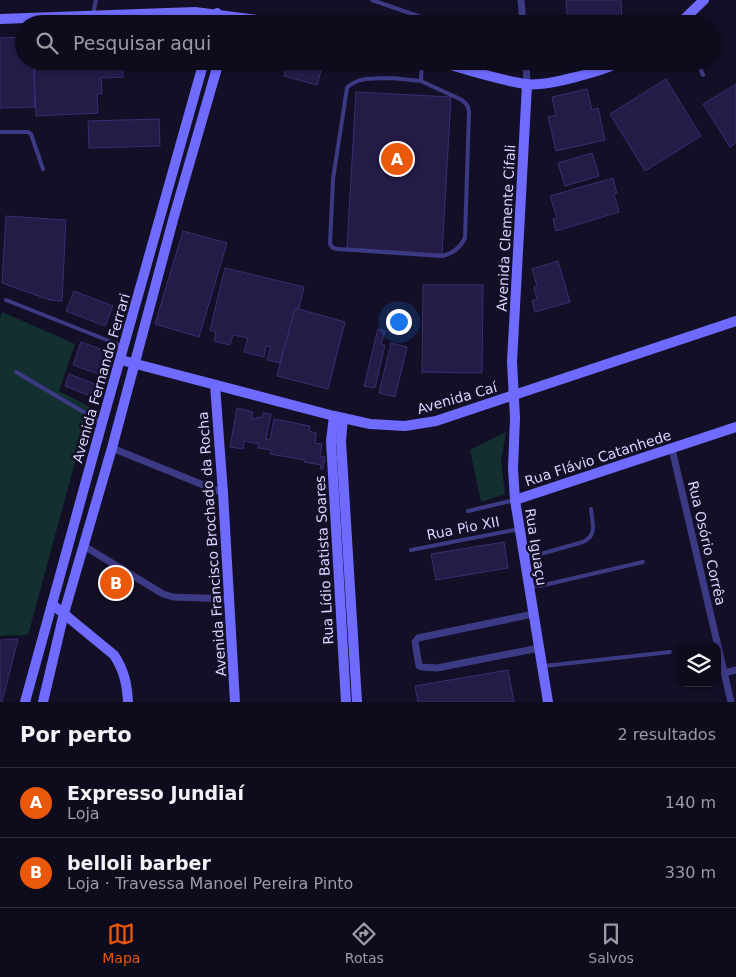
<!DOCTYPE html>
<html lang="pt">
<head>
<meta charset="utf-8">
<style>
  :root { --surface:#0e0b1c; --page:#1c1929; --text:#f1f3f6; --muted:#9b9ba3; --line:#2e2b3b; --accent:#ea580c }
  body { margin:0; font-family:"DejaVu Sans",sans-serif; background:var(--page); color:var(--text) }
  .controls { position:absolute; right:15px; bottom:15px; display:grid; overflow:hidden; border-radius:10px; box-shadow:0 1px 4px #0004 }
  .controls button { width:45px; height:45px; display:grid; place-items:center; padding:0; border:0; border-bottom:1px solid var(--line); background:var(--surface); color:var(--text); font:25px sans-serif }
  .you { position:absolute; left:398px; top:321px; width:18px; height:18px; margin:-12px; border:4px solid #fff; border-radius:50%; background:#1a73e8; box-shadow:0 0 0 8px #1a73e833 }
  .badge { display:grid; place-items:center; width:32px; height:32px; border-radius:50%; background:var(--accent); color:#fff; font-size:16px; font-weight:700 }
  .pin { position:absolute; translate:-50% -50%; border:2px solid #fff; box-shadow:0 1px 5px #0006 }
  .list { margin:0; padding:0; list-style:none }
  h2 { display:flex; justify-content:space-between; align-items:center; height:65px; margin:0; padding:0 20px; font-size:21px }
  h2 small { font-size:16px; font-weight:400; color:var(--muted) }
  .list li { display:grid; grid-template-columns:32px 1fr auto; gap:15px; align-items:center; box-sizing:border-box; height:70px; padding:0 20px; border-top:1px solid var(--line) }
  .list b { display:block; font-size:19px; white-space:nowrap }
  .list p { margin:0; font-size:16px; white-space:nowrap; color:var(--muted) }
  .list em { font-size:16px; font-style:normal; color:var(--muted) }
  .icon { flex:none; width:28px; height:28px; fill:none; stroke:currentColor; stroke-width:2; stroke-linecap:round; stroke-linejoin:round }
  .map { position:relative; flex:none; width:736px; height:702px; overflow:hidden }
  .search { position:absolute; background:var(--surface); box-shadow:0 1px 4px #0004; left:15px; right:15px; top:15px; height:55px; display:flex; align-items:center; gap:12px; box-sizing:border-box; padding:0 18px; border-radius:28px; color:var(--muted); font-size:19px }
  .sheet { height:205px; background:var(--surface) }
  nav { display:flex; justify-content:space-around; align-items:center; box-sizing:border-box; height:70px; border-top:1px solid var(--line); background:var(--surface); font-size:14px; color:var(--muted) }
  nav a { display:grid; justify-items:center; gap:2px }
  nav .on { color:var(--accent) }
  .map>svg:first-child { display:block }
</style>
</head>
<body>
<div class="map">
<svg width="736" height="702" viewBox="0 0 736 702">
  <rect width="100%" height="100%" fill="#130f26"/>
  <g fill="#12302f">
    <polygon points="2,312 75,344 59,391 90,407 28,635 0,636 0,317"/>
    <polygon points="506,432 501,461 505,494 481,502 470,450"/>
  </g>
  <g fill="#241b47" stroke="#3b2d73">
    <polygon points="566,0 621,0 622,24 568,24"/>
    <polygon points="24,37 24,61 33,61 35,107 0,108 0,38"/>
    <polygon points="34,61 122,61 123,77 101,78 102,94 97,94 98,113 36,116"/>
    <polygon points="287,62 321,70 317,85 284,76"/>
    <polygon points="666,79 701,136 645,171 610,114"/>
    <polygon points="736,84 736,143 730,147 703,104"/>
    <polygon points="587,89 592,110 598,108 605,140 556,151 548,117 556,115 552,97"/>
    <polygon points="356,92 451,97 442,254 347,248"/>
    <polygon points="159,119 160,146 89,148 88,121"/>
    <polygon points="592,153 599,176 565,186 558,163"/>
    <polygon points="613,178 617,193 614,194 619,212 556,231 553,219 557,218 550,196"/>
    <polygon points="6,216 66,220 62,301 50,300 2,283"/>
    <polygon points="183,231 227,243 199,337 155,324"/>
    <polygon points="558,261 570,302 535,312 532,301 537,299 534,287 537,286 532,269"/>
    <polygon points="225,268 304,287 289,351 283,350 280,363 267,360 271,347 266,346 264,357 244,352 248,338 233,335 230,345 214,341 216,332 210,330"/>
    <polygon points="423,285 483,285 482,373 422,372"/>
    <polygon points="74,291 113,306 105,326 66,311"/>
    <polygon points="295,308 345,322 328,389 277,376"/>
    <polygon points="378,329 385,331 381,344 385,345 375,388 364,386"/>
    <polygon points="81,342 109,352 101,375 73,365"/>
    <polygon points="391,343 407,347 395,397 379,393"/>
    <polygon points="69,374 97,385 92,397 65,386"/>
    <polygon points="237,408 253,412 251,418 257,419 257,417 262,418 263,413 271,414 266,439 270,440 274,419 310,426 309,431 316,433 316,435 315,443 322,444 320,456 325,457 323,469 320,469 321,465 304,462 305,460 270,454 271,450 258,448 259,444 244,441 243,449 230,447"/>
    <polygon points="504,542 508,568 436,580 431,554"/>
    <polygon points="18,639 2,702 0,702 0,640"/>
    <polygon points="508,670 514,702 418,702 415,686"/>
  </g>
  <g fill="none" stroke-linecap="round" stroke-linejoin="round">
    <g stroke="#3d3a85" stroke-width="4">
      <polyline points="372,0 424,18 454,24"/>
      <polyline points="93,14 96,0"/>
      <polyline points="697,61 703,75"/>
      <path d="M391,78L421,81L462,100L467,105L469,111L465,238C460,248 453,254 442,256L338,249L333,248L330,244L333,179L347,88C357,76 377,79 391,78Z"/>
      <polyline points="421,81 422,61"/>
      <polyline points="0,132 28,132 31,134 43,169"/>
      <polyline points="6,300 122,346"/>
      <polyline points="16,372 102,423"/>
      <polyline points="468,511 515,500"/>
      <polyline points="411,550 519,529"/>
      <path d="M526,556L537,555L583,542C598,535 592,523 591,509"/>
      <polyline points="531,586 540,586 643,562"/>
      <polyline points="544,666 670,652"/>
    </g>
    <g stroke="#3d3a85" stroke-width="7">
      <polyline points="521,0 523,24"/>
      <polyline points="526,61 527,85"/>
      <polyline points="112,448 223,493"/>
      <polyline points="672,449 731,702"/>
      <polyline points="84,546 163,594 173,597 230,599"/>
      <polyline points="533,614 418,638 415,642 419,666 422,667 437,668 539,648"/>
      <polyline points="724,673 736,670"/>
    </g>
    <g stroke="#6f6bff" stroke-width="10">
      <polyline points="0,19 195,12 288,24"/>
      <polyline points="215,24 217,13"/>
      <polyline points="679,24 704,0"/>
      <path d="M437,61C465,69 497,80 526,84C545,87 604,71 622,61"/>
      <polyline points="527,85 512,362 515,418 513,469 515,500 548,702"/>
      <polyline points="121,360 334,416 370,424 405,426 436,421 736,321"/>
      <polyline points="215,385 223,493 235,702"/>
      <polyline points="334,416 331,441 346,702"/>
      <polyline points="343,418 341,441 357,702"/>
      <polyline points="515,500 736,427"/>
      <path d="M52,604L114,655C124,670 127,684 128,702"/>
      <polyline points="25,702 102,423 204,61"/>
      <polyline points="43,702 64,613 112,448 173,220 219,61"/>
    </g>
  </g>
  <g text-anchor="middle" dominant-baseline="central" stroke-width="5" stroke-linejoin="round" paint-order="stroke">
    <g font-size="14" fill="#d9d4ff" stroke="#130f26">
      <text transform="translate(506 228) rotate(-87)">Avenida Clemente Cifali</text>
      <text transform="translate(101 378) rotate(-74)">Avenida Fernando Ferrari</text>
      <text transform="translate(457 398) rotate(-16)">Avenida Caí</text>
      <text transform="translate(598 458) rotate(-18)">Rua Flávio Catanhede</text>
      <text transform="translate(463 528) rotate(-11)">Rua Pio XII</text>
      <text transform="translate(707 543) rotate(77)">Rua Osório Corrêa</text>
      <text transform="translate(212 544) rotate(-94)">Avenida Francisco Brochado da Rocha</text>
      <text transform="translate(536 547) rotate(81)">Rua Iguaçu</text>
      <text transform="translate(324 560) rotate(-93)">Rua Lídio Batista Soares</text>
    </g>
  </g>
</svg>
<div class="controls">
<button><svg class="icon" aria-label="layers" viewBox="0 0 24 24"><path d="M12 4l9 5-9 5-9-5zM3 14l9 5 9-5"/></svg></button>
</div>
<div class="you"></div>
<div class="pin badge" style="left:397px;top:159px">A</div>
<div class="pin badge" style="left:116px;top:583px">B</div>
<div class="search"><svg class="icon" aria-label="search" viewBox="0 0 24 24"><circle cx="10" cy="10" r="6"/><path d="M15 15l6 6"/></svg>Pesquisar aqui</div>
</div>
<section class="sheet">
<h2>Por perto<small>2 resultados</small></h2>
<ul class="list">
<li><span class="badge">A</span><div><b>Expresso Jundiaí</b><p>Loja</p></div><em>140 m</em></li>
<li><span class="badge">B</span><div><b>belloli barber</b><p>Loja · Travessa Manoel Pereira Pinto</p></div><em>330 m</em></li>
</ul>
</section>
<nav>
<a class="on"><svg class="icon" aria-label="map" viewBox="0 0 24 24"><path d="M3 6l6-2 6 2 6-2v14l-6 2-6-2-6 2zM9 4v14M15 6v14"/></svg>Mapa</a>
<a><svg class="icon" aria-label="directions" viewBox="0 0 24 24"><path d="M12 3l9 9-9 9-9-9zM9 14v-3h6M13 9l2 2-2 2"/></svg>Rotas</a>
<a><svg class="icon" aria-label="saved" viewBox="0 0 24 24"><path d="M7 4h10v16l-5-4-5 4z"/></svg>Salvos</a>
</nav>
</body>
</html>
